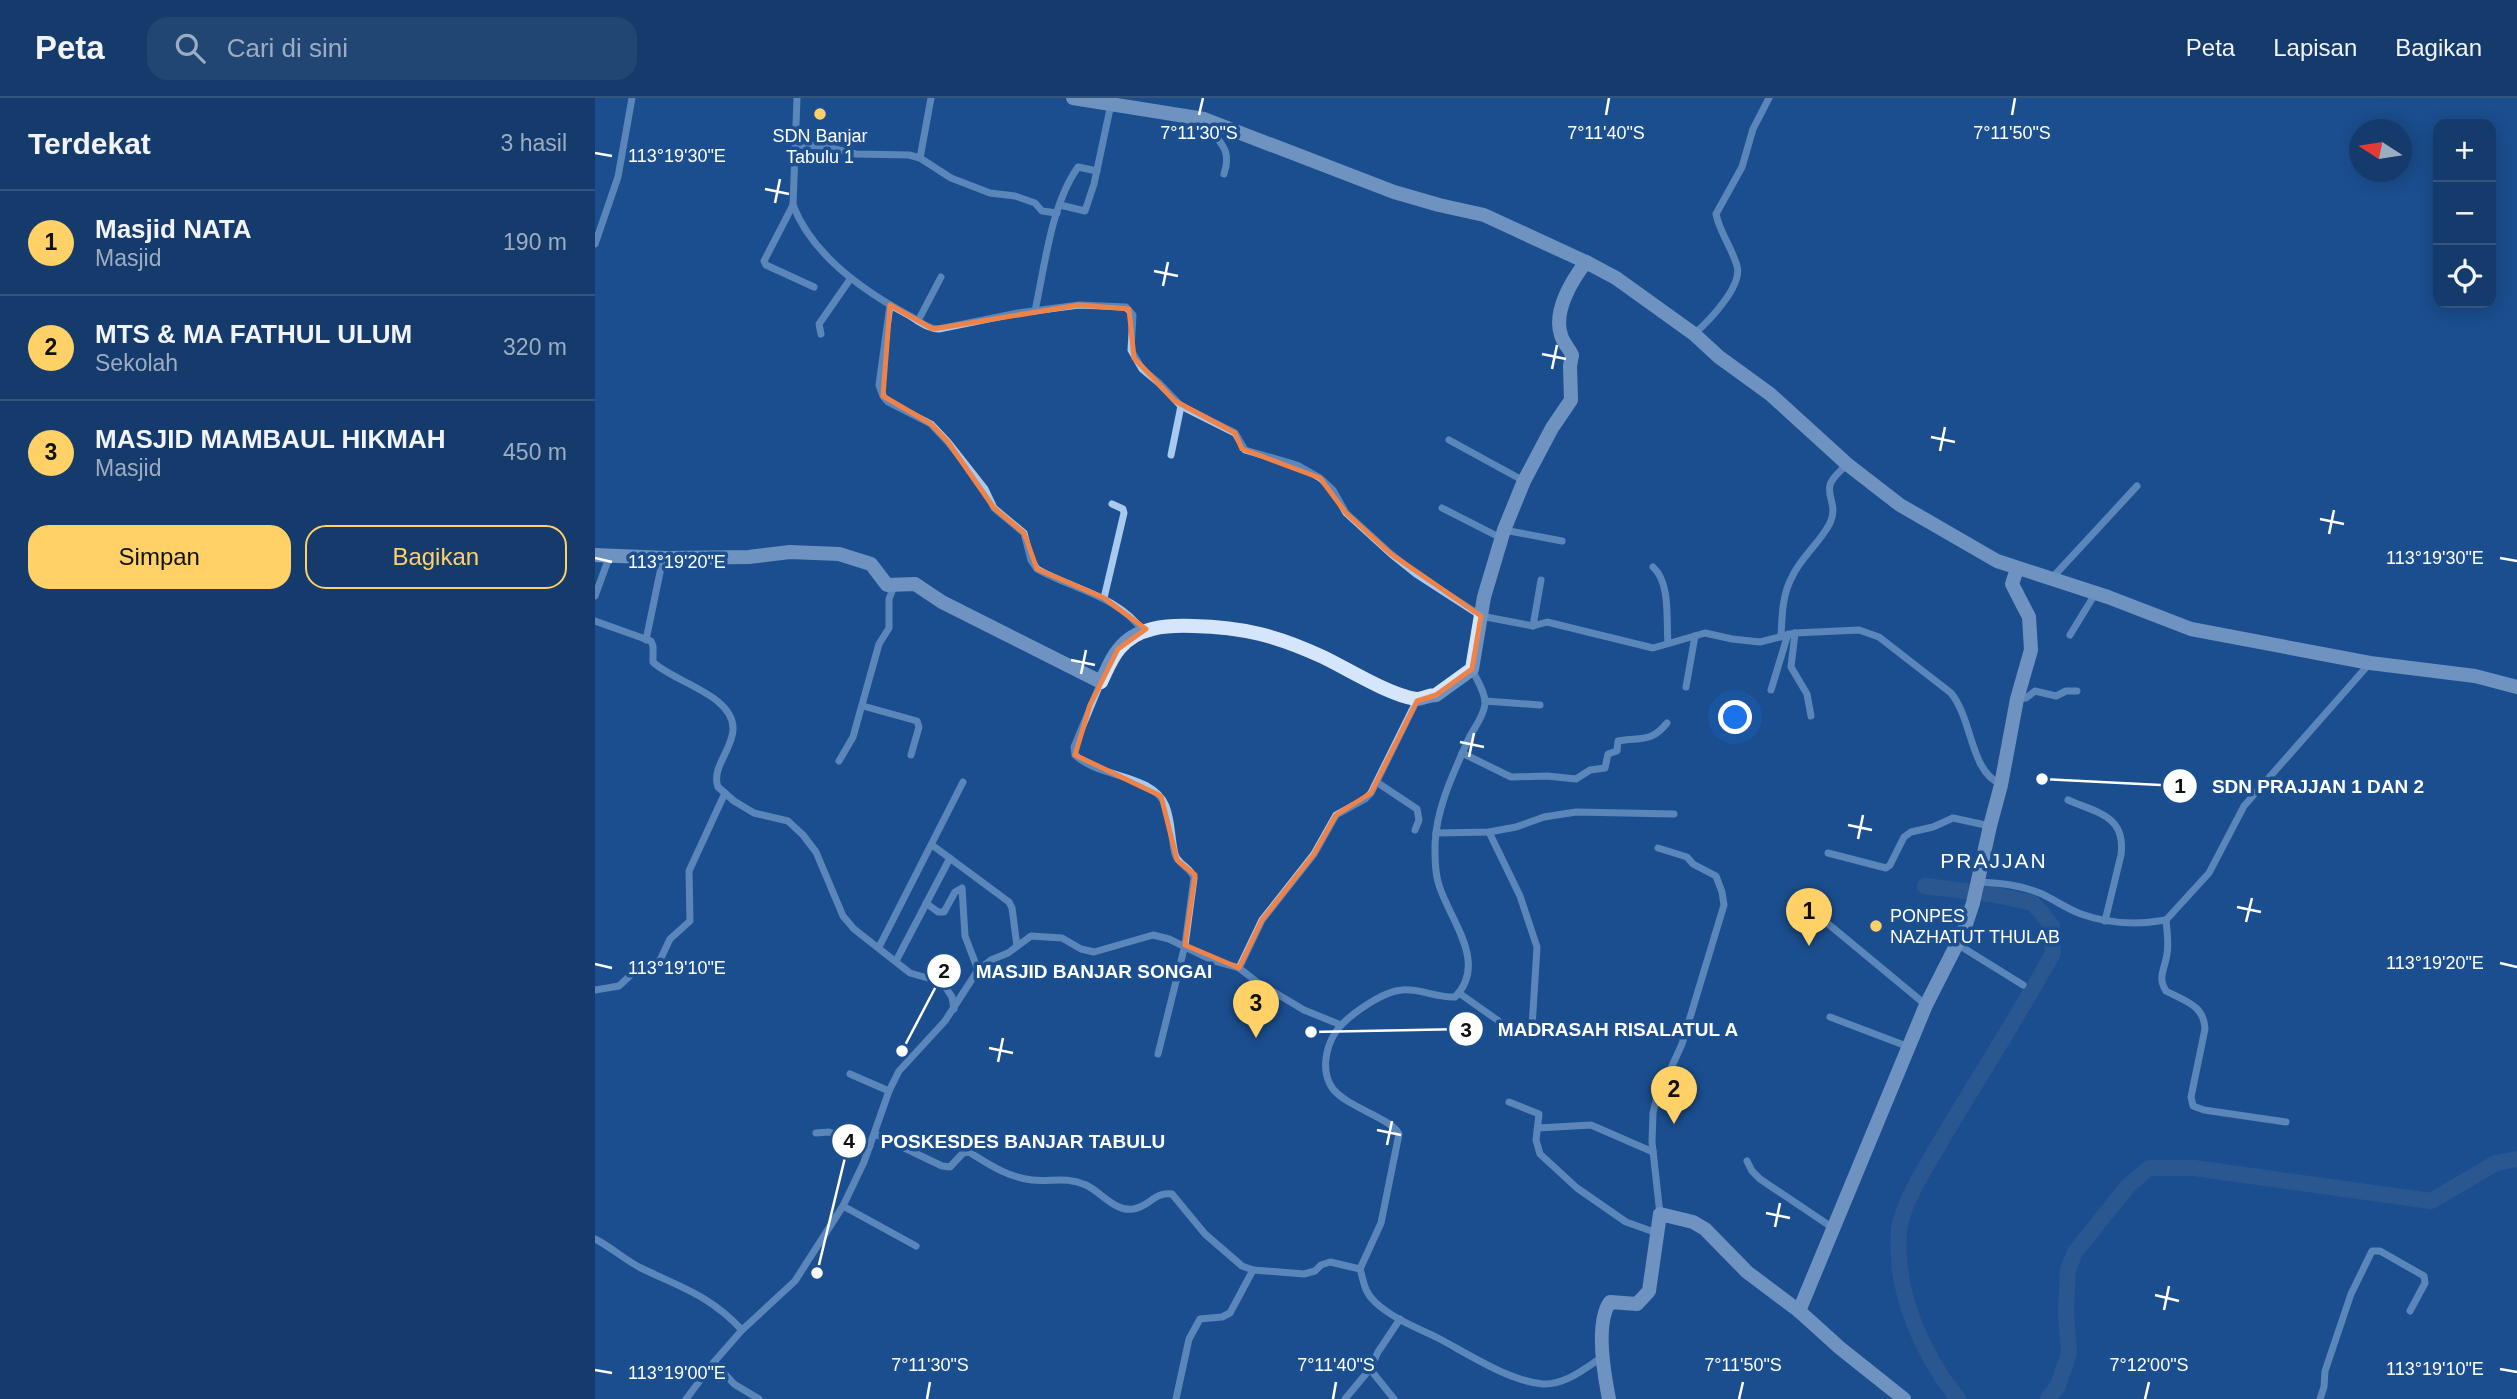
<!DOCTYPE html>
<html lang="id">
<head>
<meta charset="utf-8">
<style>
  :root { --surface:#143b6b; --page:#214673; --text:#f1f3f6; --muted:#9dadc1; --line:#33557e; --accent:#ffd166 }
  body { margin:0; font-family:Arial,sans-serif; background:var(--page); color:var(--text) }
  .controls { position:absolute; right:21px; top:21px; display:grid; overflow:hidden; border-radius:14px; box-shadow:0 4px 18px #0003 }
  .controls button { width:63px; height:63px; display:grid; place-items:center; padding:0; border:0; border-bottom:2px solid var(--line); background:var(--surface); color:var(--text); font:35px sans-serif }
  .compass { position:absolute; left:1754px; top:21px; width:63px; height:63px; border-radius:50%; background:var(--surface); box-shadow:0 4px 18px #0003; rotate:282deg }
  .you { position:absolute; left:1141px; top:620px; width:24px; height:24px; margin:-18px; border:5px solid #fff; border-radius:50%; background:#1a73e8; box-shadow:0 0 0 10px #1a73e833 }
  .badge { display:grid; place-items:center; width:46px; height:46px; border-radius:50%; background:var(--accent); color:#111; font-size:23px; font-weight:700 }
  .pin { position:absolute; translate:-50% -58px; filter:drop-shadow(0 2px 4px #0008) }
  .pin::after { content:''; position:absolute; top:37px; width:24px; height:21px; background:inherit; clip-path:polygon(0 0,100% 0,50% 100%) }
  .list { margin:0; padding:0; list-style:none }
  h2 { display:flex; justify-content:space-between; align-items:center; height:91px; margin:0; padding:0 28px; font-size:30px }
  h2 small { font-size:23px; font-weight:400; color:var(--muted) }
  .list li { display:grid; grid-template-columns:46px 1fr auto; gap:21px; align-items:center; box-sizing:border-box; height:105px; padding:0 28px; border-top:2px solid var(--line) }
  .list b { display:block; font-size:26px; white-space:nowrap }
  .list p { margin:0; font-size:23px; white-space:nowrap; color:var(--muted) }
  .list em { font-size:23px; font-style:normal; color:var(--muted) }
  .actions { display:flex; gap:14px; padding:21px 28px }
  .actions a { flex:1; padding:16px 0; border:2px solid var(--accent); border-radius:21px; text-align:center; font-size:24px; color:var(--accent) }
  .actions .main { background:var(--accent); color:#111 }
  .icon { flex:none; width:38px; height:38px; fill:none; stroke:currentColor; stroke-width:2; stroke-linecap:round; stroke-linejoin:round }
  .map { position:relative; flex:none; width:1922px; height:1301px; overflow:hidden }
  header { display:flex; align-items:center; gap:42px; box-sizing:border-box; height:98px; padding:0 35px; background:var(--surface); border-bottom:2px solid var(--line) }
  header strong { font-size:33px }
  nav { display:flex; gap:38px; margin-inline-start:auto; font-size:24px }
  .search { width:490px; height:63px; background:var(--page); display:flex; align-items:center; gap:18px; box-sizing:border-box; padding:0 24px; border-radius:21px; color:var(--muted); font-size:26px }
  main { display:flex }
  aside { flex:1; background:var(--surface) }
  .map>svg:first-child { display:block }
</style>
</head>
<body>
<header>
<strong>Peta</strong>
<div class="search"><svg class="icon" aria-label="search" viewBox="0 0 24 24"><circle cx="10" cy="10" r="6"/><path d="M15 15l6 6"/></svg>Cari di sini</div>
<nav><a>Peta</a><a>Lapisan</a><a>Bagikan</a></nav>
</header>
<main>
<aside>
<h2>Terdekat<small>3 hasil</small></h2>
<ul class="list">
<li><span class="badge">1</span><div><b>Masjid NATA</b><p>Masjid</p></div><em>190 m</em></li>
<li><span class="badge">2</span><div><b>MTS &amp; MA FATHUL ULUM</b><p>Sekolah</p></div><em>320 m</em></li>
<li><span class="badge">3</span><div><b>MASJID MAMBAUL HIKMAH</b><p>Masjid</p></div><em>450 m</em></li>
</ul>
<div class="actions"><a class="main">Simpan</a><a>Bagikan</a></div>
</aside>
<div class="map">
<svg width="1922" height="1301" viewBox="0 0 1922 1301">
  <rect width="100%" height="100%" fill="#1b4f8f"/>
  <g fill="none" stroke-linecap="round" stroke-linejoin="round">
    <g stroke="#3c6290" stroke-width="16">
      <path d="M1330,788L1396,796L1438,805L1457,828L1458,855C1423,919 1383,980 1346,1043C1333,1065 1305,1109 1304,1134C1299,1193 1327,1256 1363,1301"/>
      <polyline points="1453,1301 1463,1288 1474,1255 1471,1214 1473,1172 1480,1154 1533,1088 1554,1070 1599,1070 1836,1103 1901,1065 1922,1061"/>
    </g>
    <g stroke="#a9c9ee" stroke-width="7">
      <polyline points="202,0 198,107 169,163 171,167 219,189"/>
      <path d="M611,24C622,45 638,48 629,76"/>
      <polyline points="201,47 227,48 261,56 314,57 325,60 356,80 395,95 420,98 440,105 447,113 462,115"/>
      <polyline points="325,60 336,0"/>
      <path d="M198,107C217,157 270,194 315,218C325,224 333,231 344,231L423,215L484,207L531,209L538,217L536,252L547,271L564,285L586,308L640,335L650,352L702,367L725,380L738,392L751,415L796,456L821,476L886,518L938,528L952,524L1058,550L1110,535L1137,541L1165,544L1200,535L1264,532L1284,539L1356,595C1378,622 1375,674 1406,686"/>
      <polyline points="465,107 490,113 499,86 516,6"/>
      <polyline points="0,146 23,79 37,0"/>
      <path d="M295,207L284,287L288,298L293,304L336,326L353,344L390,391L399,410L429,435L436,462L442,471C479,492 522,497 548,533"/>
      <path d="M440,213C450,167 456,107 483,69L502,73"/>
      <polyline points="323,223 346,179"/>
      <polyline points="226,236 224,226 256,180"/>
      <path d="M1099,236C1113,224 1148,188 1142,168C1137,150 1125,135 1121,116L1147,69L1158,31L1174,0"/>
      <polyline points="854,342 929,383"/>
      <polyline points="576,357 586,308"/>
      <polyline points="847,410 906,440"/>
      <polyline points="909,432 967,443"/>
      <path d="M1058,469C1076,485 1071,523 1073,545"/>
      <polyline points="1457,480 1542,388"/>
      <polyline points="0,498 15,457"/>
      <polyline points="509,500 529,415 528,411 517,406"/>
      <path d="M0,523L56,543L58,548V564C78,584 140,597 138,632C137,652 116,670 123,689L139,703L159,715L193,723L208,737L221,754L248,818L259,831L315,875L347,884L357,899L359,911"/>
      <polyline points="938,528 946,482"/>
      <polyline points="1200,535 1196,569 1212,596 1216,618"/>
      <polyline points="1475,537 1500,496"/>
      <path d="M1186,539C1187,519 1187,497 1197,479C1206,459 1225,445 1235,425C1243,408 1232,400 1235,387C1237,379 1247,372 1252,366"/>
      <polyline points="51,542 68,460"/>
      <path d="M506,584L479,649L480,657C505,681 557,675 571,708C577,723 576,740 580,756C583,767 596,769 599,780L590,847L563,956"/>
      <polyline points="1091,589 1100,538"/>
      <polyline points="1176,592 1193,536"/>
      <polyline points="1423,601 1431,600 1440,593 1461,598 1471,593 1482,593"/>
      <polyline points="890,603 945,607"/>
      <polyline points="268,608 322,623 324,629 316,657"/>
      <path d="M867,655L916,679L952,678L981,681L995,672L1010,670L1013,656L1022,653L1023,643C1046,639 1056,645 1072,625"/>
      <polyline points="244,663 258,639 284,546 294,530 294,501 299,488"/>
      <polyline points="783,685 822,711 824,722 820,732"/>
      <path d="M1473,702C1503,715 1531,718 1526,757L1510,823"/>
      <polyline points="894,734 925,798 942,849 937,929"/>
      <polyline points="841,735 894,734 921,729 949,719 981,714 1079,716"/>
      <polyline points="337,747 414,804 417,810 422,848"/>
      <polyline points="1063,750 1092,759 1098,766 1121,778 1127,794 1129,807 1087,946 1061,1003 1058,1015 1057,1044 1065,1116"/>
      <polyline points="1233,755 1291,770 1295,767 1309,739 1316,734 1338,729 1358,720 1395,728"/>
      <path d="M1383,784C1406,785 1426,787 1447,796C1460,802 1472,811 1486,816C1514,826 1542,827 1571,822L1614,775L1649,708L1775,565"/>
      <polyline points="1206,800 1212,803 1220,815 1331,907"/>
      <polyline points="331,805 343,814 349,814 360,794 367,790 370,838 383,872"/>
      <path d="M1571,822C1572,833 1574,845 1572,856C1570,871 1562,879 1571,893C1590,903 1609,907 1610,931L1596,999L1598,1008L1609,1012L1691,1024"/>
      <polyline points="1362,846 1428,887"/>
      <polyline points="284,849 368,684"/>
      <polyline points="301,863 355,760"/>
      <polyline points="644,870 667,822 719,756 741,717 770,701 776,695 822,602"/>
      <polyline points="0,892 24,888 40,873 60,867 65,862 75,841 95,823 94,773 130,695"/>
      <polyline points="864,895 905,924"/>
      <polyline points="1235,919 1314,949"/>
      <polyline points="255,976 294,993"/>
      <polyline points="914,1004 944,1016 941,1042 945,1056 982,1090 1031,1124 1062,1135"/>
      <polyline points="943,1030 996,1027 1058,1054"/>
      <polyline points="221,1035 234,1034 275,1048"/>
      <path d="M280,1036L347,1068L355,1069L368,1055L374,1054C395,1067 412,1079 437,1082C457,1084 470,1078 491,1087C506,1094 520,1114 538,1111C554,1109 560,1093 577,1096L610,1136L647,1168L658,1172"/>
      <polyline points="1152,1063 1157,1073 1165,1081 1238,1130"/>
      <path d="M0,1141C16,1149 30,1162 46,1170C87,1190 114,1197 147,1232L119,1264L139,1286L164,1301"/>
      <polyline points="321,1148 248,1108 269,1064 294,993 304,973 350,923 383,872 396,862 413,855 436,838 467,840 486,851 499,854 558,837 574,841 619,863 644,870 662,884 709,912 746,927"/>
      <path d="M765,1171L786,1125L804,1036C796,1020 752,1009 738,991C726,975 730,951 740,935C750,919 788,893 807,892C825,890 841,900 860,899C893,866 856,823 845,790C840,777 840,761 840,747C841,710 859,674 874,640C879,630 889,618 890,606C891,595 881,581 877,571"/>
      <polyline points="147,1232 200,1183 248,1108"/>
      <polyline points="775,1271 799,1301"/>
      <polyline points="91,1301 119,1264"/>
      <path d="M581,1301L594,1241L605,1221L627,1219L635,1215L658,1172L709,1176L720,1173L726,1167L735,1164L765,1171C769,1184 769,1194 780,1204C797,1220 820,1229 841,1239C872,1255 913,1283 948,1286C970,1287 989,1271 1006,1260"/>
      <polyline points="750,1301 775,1271 783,1254 805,1221"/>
      <polyline points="1725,1301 1729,1289 1730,1273 1756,1196 1777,1153 1785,1153 1829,1178 1830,1185 1815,1213"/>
    </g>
    <g stroke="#d6e6fa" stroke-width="14">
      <polyline points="478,0 609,21 799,94 844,107 889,117 991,164 1021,180 1099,236 1124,259 1175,296 1252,366 1305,407 1402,463 1513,499 1596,531 1775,565 1880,578 1922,589"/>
      <path d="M0,457L71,460L154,459L195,454L244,456L276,466L292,487L320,486L347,504L506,584C511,574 516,560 524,551C541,529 572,527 598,528C648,529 683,538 728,559C753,571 794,597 821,601C827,601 834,597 841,597L877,571L889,499L909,432L929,383L957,330L976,302L975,268L977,257C974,250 968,245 966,237C958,213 977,182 991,164"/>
      <path d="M1014,1301C1009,1276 1000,1225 1015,1204L1042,1206L1054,1193L1065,1116L1098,1124L1110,1131L1152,1174L1204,1213"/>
      <polyline points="1309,1301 1245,1250 1204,1213 1331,907 1369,832 1378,805 1395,728 1406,687 1422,601 1436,552 1434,519 1417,486 1422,471"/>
    </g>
  </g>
  <path d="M0 0H1922V1301H0ZM295,207L338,231L484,207L534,211L539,260L580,303L640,335L647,351L725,380L751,415L796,456L886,518L877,571L841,597L822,603L776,695L741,717L719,756L667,822L644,870L590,847L600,777L582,762L566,698L480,657L495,607L523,551L551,531L509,500L442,471L429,435L399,410L353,344L336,326L288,298Z" fill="#1b4f8f" fill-opacity=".55" fill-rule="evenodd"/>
  <path fill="none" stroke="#ee8249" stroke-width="5" stroke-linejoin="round" d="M295,207L338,231L484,207L534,211L539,260L580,303L640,335L647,351L725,380L751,415L796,456L886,518L877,571L841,597L822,603L776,695L741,717L719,756L667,822L644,870L590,847L600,777L582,762L566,698L480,657L495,607L523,551L551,531L509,500L442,471L429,435L399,410L353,344L336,326L288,298Z"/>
  <path fill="none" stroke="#fff" stroke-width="2.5" d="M604,17L608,0M1011,17L1014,0M1417,17L1420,0M0,55L17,58M170,91L194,96M180,105L185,81M559,173L583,178M568,188L573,164M947,256L971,261M957,271L962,247M1336,339L1360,344M1345,353L1350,329M1725,421L1749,426M1734,436L1739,412M0,460L17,464M1905,460L1922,463M476,562L500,567M486,576L491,552M865,644L889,649M874,659L879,635M1253,727L1277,732M1263,741L1268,717M1642,809L1666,814M1651,824L1657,800M1905,865L1922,869M0,866L17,870M394,950L418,955M403,964L408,940M782,1032L806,1037M792,1047L797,1023M1171,1115L1195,1120M1180,1129L1185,1105M1560,1197L1584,1203M1569,1212L1574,1188M1905,1271L1922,1274M0,1272L17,1275M332,1301L335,1284M738,1301L741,1284M1144,1301L1148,1284M1550,1301L1554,1284"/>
  <g fill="#ffd166" stroke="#1b4f8f" stroke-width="2.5">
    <circle cx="225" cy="16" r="7"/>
    <circle cx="1281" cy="828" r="7"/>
  </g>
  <g text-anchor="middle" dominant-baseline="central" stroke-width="7" stroke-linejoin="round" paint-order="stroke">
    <g font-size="18" fill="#fff" stroke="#1b4f8f">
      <text x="225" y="38">SDN Banjar<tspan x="225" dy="21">Tabulu 1</tspan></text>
      <text x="1295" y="818" text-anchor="start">PONPES<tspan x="1295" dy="21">NAZHATUT THULAB</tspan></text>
    </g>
    <g font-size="21" letter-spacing="2" fill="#fff" stroke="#1b4f8f">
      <text x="1399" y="762">PRAJJAN</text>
    </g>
  </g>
  <g font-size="18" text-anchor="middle" fill="#fff" stroke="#1b4f8f" stroke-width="7" stroke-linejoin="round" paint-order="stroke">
    <text x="604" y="41">7°11'30"S</text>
    <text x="1011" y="41">7°11'40"S</text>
    <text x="1417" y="41">7°11'50"S</text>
    <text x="82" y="64">113°19'30"E</text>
    <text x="1840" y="466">113°19'30"E</text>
    <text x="82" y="470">113°19'20"E</text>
    <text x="1840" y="871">113°19'20"E</text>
    <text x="82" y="876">113°19'10"E</text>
    <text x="335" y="1273">7°11'30"S</text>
    <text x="741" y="1273">7°11'40"S</text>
    <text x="1148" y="1273">7°11'50"S</text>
    <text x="1554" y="1273">7°12'00"S</text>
    <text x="1840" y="1277">113°19'10"E</text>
    <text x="82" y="1281">113°19'00"E</text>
  </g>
  <path fill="none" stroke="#fff" stroke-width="2.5" d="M1447 681L1585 688M307 953L349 873M716 934L871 931M222 1175L254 1043"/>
  <g fill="#fff" stroke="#1b4f8f" stroke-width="2.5">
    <circle cx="1447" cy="681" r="7"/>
    <circle cx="307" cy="953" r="7"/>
    <circle cx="716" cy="934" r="7"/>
    <circle cx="222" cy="1175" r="7"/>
    <circle cx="1585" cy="688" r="18"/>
    <circle cx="349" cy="873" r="18"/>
    <circle cx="871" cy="931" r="18"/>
    <circle cx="254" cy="1043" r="18"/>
  </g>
  <g font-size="21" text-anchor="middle" font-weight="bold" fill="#111">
    <text x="1585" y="695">1</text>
    <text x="349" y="880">2</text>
    <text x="871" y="939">3</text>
    <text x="254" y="1050">4</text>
  </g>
  <g font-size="19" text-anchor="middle" font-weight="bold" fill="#fff" stroke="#1b4f8f" stroke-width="7" stroke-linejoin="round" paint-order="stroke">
    <text x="1723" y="695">SDN PRAJJAN 1 DAN 2</text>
    <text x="499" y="880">MASJID BANJAR SONGAI</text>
    <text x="1023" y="938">MADRASAH RISALATUL A</text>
    <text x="428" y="1050">POSKESDES BANJAR TABULU</text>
  </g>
</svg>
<div class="controls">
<button>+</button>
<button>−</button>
<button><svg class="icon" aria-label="locate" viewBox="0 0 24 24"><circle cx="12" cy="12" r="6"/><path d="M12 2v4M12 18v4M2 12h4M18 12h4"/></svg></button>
</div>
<svg class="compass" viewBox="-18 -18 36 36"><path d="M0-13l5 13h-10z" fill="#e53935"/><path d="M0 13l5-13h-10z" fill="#9dadc1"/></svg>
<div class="you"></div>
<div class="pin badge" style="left:1214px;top:848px">1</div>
<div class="pin badge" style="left:1079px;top:1026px">2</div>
<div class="pin badge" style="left:661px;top:940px">3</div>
</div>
</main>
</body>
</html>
